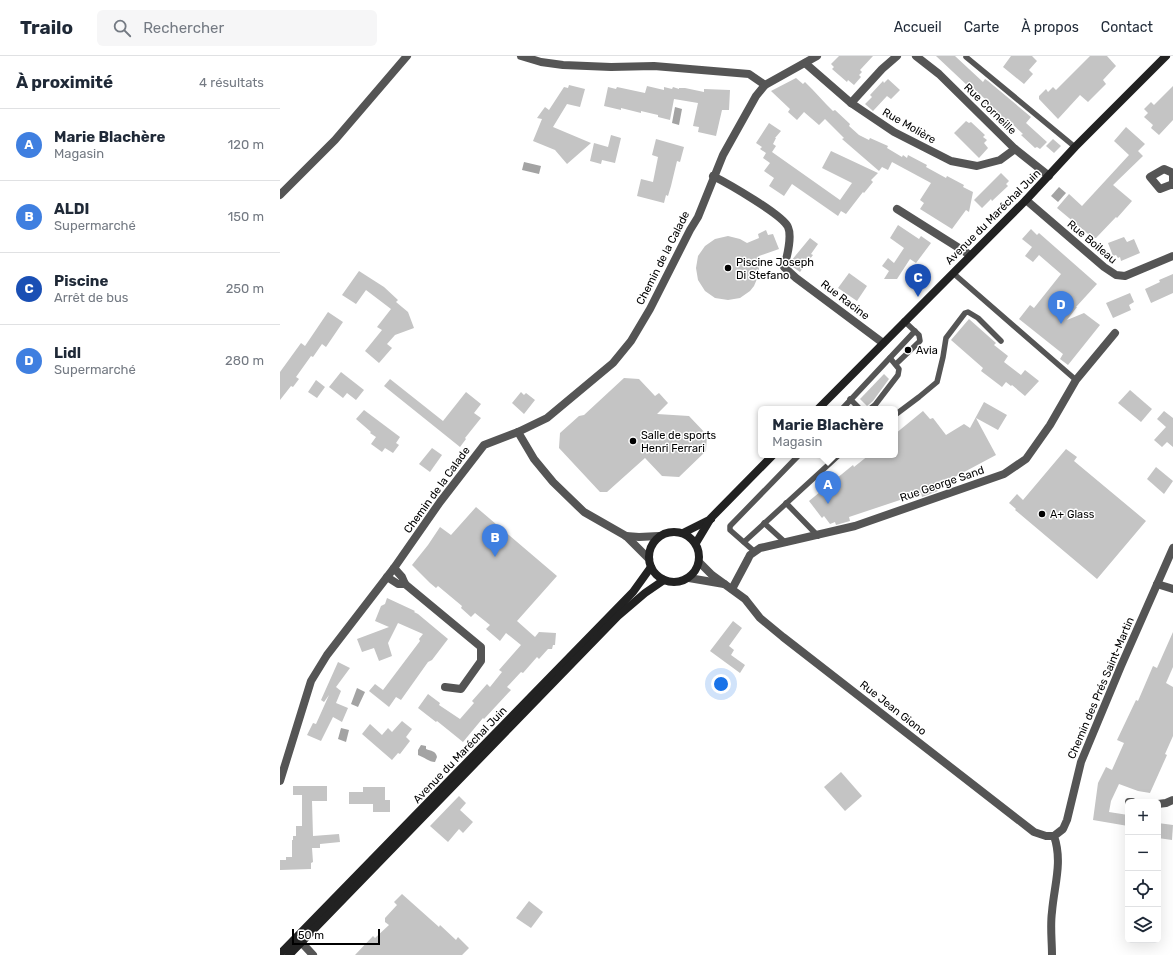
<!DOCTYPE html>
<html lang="fr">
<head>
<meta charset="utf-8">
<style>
  :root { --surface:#fff; --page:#f6f6f7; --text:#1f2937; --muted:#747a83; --line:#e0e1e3; --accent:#db2777 }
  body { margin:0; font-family:Rubik,sans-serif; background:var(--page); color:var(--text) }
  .controls { position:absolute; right:12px; bottom:12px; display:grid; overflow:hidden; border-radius:6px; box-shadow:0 4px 16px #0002 }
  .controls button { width:36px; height:36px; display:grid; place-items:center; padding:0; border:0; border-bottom:1px solid var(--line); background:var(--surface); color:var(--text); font:20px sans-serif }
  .scale { position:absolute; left:12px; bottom:10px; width:88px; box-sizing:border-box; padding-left:4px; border:2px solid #000; border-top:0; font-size:11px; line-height:14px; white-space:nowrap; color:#000; -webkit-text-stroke:3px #fff; paint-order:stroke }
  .you { position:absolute; left:441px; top:628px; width:14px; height:14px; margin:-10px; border:3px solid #fff; border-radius:50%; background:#1a73e8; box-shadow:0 0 0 6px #1a73e833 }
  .badge { display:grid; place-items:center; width:26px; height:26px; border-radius:50%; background:var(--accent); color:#fff; font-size:13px; font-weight:700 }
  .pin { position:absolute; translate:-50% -33px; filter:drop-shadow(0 1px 2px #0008) }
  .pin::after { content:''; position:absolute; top:21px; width:14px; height:12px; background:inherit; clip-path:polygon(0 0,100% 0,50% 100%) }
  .popup { position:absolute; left:478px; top:350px; width:140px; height:52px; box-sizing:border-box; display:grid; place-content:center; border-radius:6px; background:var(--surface); filter:drop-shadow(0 1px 3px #0005); font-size:13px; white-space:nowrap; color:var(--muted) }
  .popup b { font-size:15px; color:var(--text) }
  .popup::after { content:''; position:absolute; left:50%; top:100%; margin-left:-8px; border:8px solid transparent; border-top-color:var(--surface) }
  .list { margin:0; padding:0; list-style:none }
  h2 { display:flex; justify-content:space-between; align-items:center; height:52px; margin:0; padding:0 16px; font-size:17px }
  h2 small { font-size:13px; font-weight:400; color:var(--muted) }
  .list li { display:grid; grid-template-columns:26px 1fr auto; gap:12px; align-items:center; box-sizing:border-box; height:72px; padding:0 16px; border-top:1px solid var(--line) }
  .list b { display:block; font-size:15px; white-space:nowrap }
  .list p { margin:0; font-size:13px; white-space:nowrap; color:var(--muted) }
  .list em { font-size:13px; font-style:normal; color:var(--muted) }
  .icon { flex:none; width:22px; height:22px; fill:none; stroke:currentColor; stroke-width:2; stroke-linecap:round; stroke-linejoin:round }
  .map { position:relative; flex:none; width:893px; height:899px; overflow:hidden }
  header { display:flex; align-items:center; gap:24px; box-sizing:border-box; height:56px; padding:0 20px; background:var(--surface); border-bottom:1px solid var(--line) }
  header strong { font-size:19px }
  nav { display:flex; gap:22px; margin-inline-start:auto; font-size:14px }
  .search { width:280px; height:36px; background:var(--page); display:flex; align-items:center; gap:10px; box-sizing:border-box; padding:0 14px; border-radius:6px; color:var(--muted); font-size:15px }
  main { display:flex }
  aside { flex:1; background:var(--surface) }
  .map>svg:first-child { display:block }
</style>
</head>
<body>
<header>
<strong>Trailo</strong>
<div class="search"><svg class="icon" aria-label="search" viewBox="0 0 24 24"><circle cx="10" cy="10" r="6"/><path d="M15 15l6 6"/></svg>Rechercher</div>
<nav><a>Accueil</a><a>Carte</a><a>À propos</a><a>Contact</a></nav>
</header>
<main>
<aside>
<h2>À proximité<small>4 résultats</small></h2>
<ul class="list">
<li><span class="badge" style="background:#3f7fe0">A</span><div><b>Marie Blachère</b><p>Magasin</p></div><em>120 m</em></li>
<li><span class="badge" style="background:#3f7fe0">B</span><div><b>ALDI</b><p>Supermarché</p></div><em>150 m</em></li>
<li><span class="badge" style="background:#1a4fb4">C</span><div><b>Piscine</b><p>Arrêt de bus</p></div><em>250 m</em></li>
<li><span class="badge" style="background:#3f7fe0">D</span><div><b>Lidl</b><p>Supermarché</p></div><em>280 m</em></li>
</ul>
</aside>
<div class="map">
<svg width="893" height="899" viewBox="0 0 893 899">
  <rect width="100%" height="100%" fill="#fff"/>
  <g fill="#a3a3a3">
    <polygon points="395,51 402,53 399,69 392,67"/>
    <polygon points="244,106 261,110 259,118 242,114"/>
    <polygon points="779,131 786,137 778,146 771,140"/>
    <polygon points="77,632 85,636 78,651 71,648"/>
    <polygon points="61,672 69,674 66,686 58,683"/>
    <path d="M141,689L146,690V693C151,695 156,695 157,701L155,706C149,706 144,701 138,699V694Z"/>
  </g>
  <g fill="#c4c4c4">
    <polygon points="559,0 593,0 580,14 582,16 579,19 581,21 574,29 568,24 567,26 552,13 554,11 551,8"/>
    <polygon points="656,0 675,0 703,26 705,23 708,25 751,61 746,67 767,86 760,93 757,91 755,92 741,79 743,78 728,64 725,67 722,64 720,65 704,50 706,49 703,46 705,43 690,29 689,31"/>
    <polygon points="731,0 752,0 757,5 749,14 753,18 744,28 723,11"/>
    <polygon points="810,0 827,0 836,10 823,24 826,28 808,46 800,39 778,63 759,43 759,40 766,33 768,36 773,31 776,34"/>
    <polygon points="516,22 523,28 525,26 532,33 546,48 553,55 555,54 570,68 569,70 579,79 589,84 590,82 608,90 607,92 622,101 623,99 627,102 628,99 647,109 646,111 666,122 667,120 684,129 683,131 693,136 689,156 686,154 672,173 640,153 644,147 640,144 651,127 612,106 608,114 602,111 599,115 562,83 564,82 545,63 539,69 524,56 517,64 508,56 510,53 491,35"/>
    <polygon points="608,23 620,34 611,43 607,40 593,55 585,48 592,41 590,39 603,25 604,27"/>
    <polygon points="289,29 305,33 300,51 287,48 273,71 311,87 287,108 275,94 253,85 262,63 257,62 262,55 265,51 269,54 284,31 288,32"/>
    <polygon points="367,30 384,34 384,31 392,33 393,31 399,33 399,32 405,32 424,36 424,33 450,34 449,54 442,54 436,80 418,76 419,71 413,70 418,47 394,43 390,64 378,61 378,59 361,55 361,57 341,52 341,54 324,50 328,31 336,33 337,31 365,37"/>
    <polygon points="893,30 893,64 879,79 871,72 873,69 864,61 868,57 864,53 871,46 874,49"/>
    <polygon points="686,65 689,67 691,66 705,79 703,81 707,84 704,87 708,92 699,102 674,77"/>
    <polygon points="489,67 501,75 495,82 496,82 493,88 496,90 492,96 560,144 572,127 542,112 551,95 598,117 591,124 593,126 584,137 583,136 566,158 561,155 558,160 512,128 504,140 489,130 494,122 484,115 490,107 483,102 486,97 480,93 482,91 476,87"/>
    <polygon points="846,71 865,88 858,95 863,100 833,129 852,145 837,162 836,161 816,182 813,182 777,152 789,138 802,150 849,99 834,85"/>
    <polygon points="331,79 341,82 335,107 322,104 321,108 310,105 314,87 328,91"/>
    <polygon points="376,83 404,91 400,106 397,105 391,130 388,140 386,139 384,147 357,140 361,123 373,126 378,101 372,99"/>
    <polygon points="773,83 781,90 774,97 766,90"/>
    <polygon points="721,117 729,125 726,128 728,130 712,145 711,143 702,152 694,144"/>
    <polygon points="618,169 639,183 641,180 651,187 636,207 630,203 617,223 604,223 609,215 602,210 608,202 614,207 624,192 610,182"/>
    <polygon points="751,173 757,179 759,177 817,228 796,251 797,251 787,264 804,257 820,269 788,309 780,303 783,298 739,263 750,249 754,252 781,218 759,199 753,206 745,200 752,191 742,183"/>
    <polygon points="486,174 488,179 493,178 499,193 479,200 479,218 474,230 470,235 460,242 448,244 435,242 425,235 418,224 416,212 418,200 425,190 435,183 448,180 460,183 467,187 479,182 478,178"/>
    <polygon points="844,181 847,186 854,183 860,197 841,205 840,201 838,202 836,199 833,200 828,187"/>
    <polygon points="530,182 538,188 531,198 533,199 520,216 510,209 511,205"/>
    <polygon points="79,215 104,231 118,244 116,246 128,256 134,272 115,279 107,288 112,292 99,307 85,295 102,274 97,271 111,253 86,234 76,248 62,239"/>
    <polygon points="569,217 587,230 577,245 558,232"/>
    <polygon points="893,218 893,237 871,247 865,233 880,226 879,224"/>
    <polygon points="850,237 854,246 849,249 851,254 833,262 826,247"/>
    <polygon points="48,256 63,266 46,291 42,288 33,301 31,300 16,321 19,323 13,331 11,330 0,344 0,316 21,287 25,290"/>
    <polygon points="689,263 716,287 714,289 728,300 724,306 741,319 745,314 759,325 745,340 732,329 731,330 726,326 722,331 701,315 703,312 671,284"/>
    <polygon points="61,316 84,334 76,344 67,337 63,342 49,331"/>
    <polygon points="604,318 609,323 593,345 587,350 580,343"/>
    <polygon points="344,322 359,323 375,340 379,337 388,347 377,358 409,360 427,379 426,395 399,421 382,420 365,402 327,436 320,436 279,392 280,377 299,360 304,359"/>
    <polygon points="110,323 163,365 186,336 201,348 194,357 201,362 185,382 186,383 180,391 104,330"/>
    <polygon points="36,324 45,331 37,342 28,336"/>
    <polygon points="850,334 872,353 861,366 838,347"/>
    <polygon points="241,336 244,339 246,337 255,344 244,358 232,347"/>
    <polygon points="704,346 727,359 718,374 696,362 716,399 656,431 658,435 642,441 641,437 569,461 570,465 556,469 555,466 550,468 544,460 542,462 529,445 573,409 574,411 589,399 615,399 615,378 643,355 650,363 653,362 666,379 684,368 690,372"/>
    <polygon points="84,354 120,381 116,387 119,389 113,397 105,392 102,396 91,388 96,381 90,377 91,376 76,363"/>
    <polygon points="884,355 893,362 893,391 887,386 882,391 874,384 886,371 877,363"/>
    <polygon points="152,392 162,399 150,416 139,408"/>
    <polygon points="786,393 797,401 794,405 866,465 817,523 735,454 736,453 729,447 737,438 743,444"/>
    <polygon points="876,411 893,425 884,438 867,423"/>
    <polygon points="196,451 277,520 237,565 255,581 259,576 276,577 275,589 273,589 272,593 268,593 259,603 257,601 243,617 241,616 227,631 231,634 204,663 203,662 183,686 157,665 156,666 138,652 148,638 160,647 159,649 180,663 194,647 192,645 207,628 210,631 222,616 219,614 241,589 226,577 220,585 206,573 210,569 195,557 191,561 181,552 182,550 158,530 156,532 150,527 132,509 148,489 160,471 171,479"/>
    <polygon points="107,542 135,555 134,556 138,558 168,583 152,604 148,606 121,644 116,641 109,651 89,635 95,628 103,634 140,585 139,583 143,578 118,567 108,587 112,600 99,605 94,592 82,596 77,583 109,571 95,565 101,550 105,548"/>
    <polygon points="453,565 462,572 449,590 454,594 451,599 465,609 460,617 430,595"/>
    <polygon points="893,576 893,611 886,627 893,631 893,680 885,698 887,699 870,737 858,735 839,728 831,745 829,756 848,759 848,770 813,764 818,727 826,711 832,714 844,687 837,684 856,644 858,645 873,610 877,612"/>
    <polygon points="58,606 70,612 56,631 61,635 56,647 68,652 62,666 53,661 41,685 27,679 33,667 36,668 49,639 44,646 41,644"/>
    <polygon points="122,665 132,673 126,681 130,685 120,698 118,697 112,704 82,678 90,668 102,679 108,672 112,676"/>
    <polygon points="561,716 582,740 565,755 544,731"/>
    <polygon points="13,730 47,730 47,745 32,745 33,780 59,778 60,786 40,788 40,792 32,792 33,806 31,807 31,813 0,814 0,804 6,804 6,801 12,801 12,784 13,784 13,780 16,780 16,770 22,770 22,739 13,739"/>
    <polygon points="83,731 105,731 105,744 110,744 110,756 93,756 93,748 69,748 69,736 83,736"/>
    <polygon points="179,740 186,747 180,754 193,766 183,777 179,773 168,786 150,770"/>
    <polygon points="878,767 893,769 892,784 878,782"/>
    <polygon points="122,838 159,871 160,869 176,884 178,881 189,892 182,899 75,899 93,880 95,882 109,869 105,866 105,862 117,849 114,846"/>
    <polygon points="249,845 263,856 251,872 236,862"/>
  </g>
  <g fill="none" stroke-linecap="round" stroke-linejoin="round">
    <g stroke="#555" stroke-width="5.5">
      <polyline points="686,1 795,91"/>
      <polyline points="673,217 796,324"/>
      <polyline points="616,308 640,285 639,279 624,265"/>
      <polyline points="570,343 580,353"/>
      <polyline points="562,353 635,275"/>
      <polyline points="590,353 595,349 618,319 619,313 610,302"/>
      <polyline points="615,359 639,341 657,326 663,301 666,282 685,257 688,256 698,262 721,285"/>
      <polyline points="506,447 538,480"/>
      <polyline points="484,467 506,487"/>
      <polyline points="464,486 559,399"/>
      <polyline points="475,496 450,474 450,470 519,399"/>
    </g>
    <g stroke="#555" stroke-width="8">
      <polyline points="241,0 261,6 283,9 331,11 374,10 469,18 485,29"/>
      <polyline points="636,0 659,18 735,93 769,120"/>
      <polyline points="525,7 571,47 614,76 671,105 697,110 720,104 735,93"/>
      <polyline points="571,47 602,13 617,0"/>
      <path d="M433,120C447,127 503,159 508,171C512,180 507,201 504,211L516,222L603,287"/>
      <polyline points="893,128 880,133 870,121 884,113 893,117 893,129"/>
      <polyline points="0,139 55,84 127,0"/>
      <polyline points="746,144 824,211 836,219 845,220 893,200"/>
      <polyline points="617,153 690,199"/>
      <polyline points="238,376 254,403 273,426 304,456 346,480 369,503"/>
      <polyline points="346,480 359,481 379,480"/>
      <polyline points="419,506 432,519 465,543 480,562 503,581 754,776 766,780 774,780"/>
      <polyline points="114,512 122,521 125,528 201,591 201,605 181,633 165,631"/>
      <polyline points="107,521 118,528 125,528"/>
      <polyline points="409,522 444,528"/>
      <polyline points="877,528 893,533"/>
      <polyline points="452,533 468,503 470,499 480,492 575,470 724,418 746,403 770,369 796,324 835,277"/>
      <polyline points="0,725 31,625 47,599 114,512 160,446 204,389 238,376 267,362 333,307 351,285 370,253 410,174 418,161 443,99 476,40 485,29 537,0"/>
      <polyline points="849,746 852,746"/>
      <polyline points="878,748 886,747 893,744"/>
      <polyline points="21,886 33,899"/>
      <path d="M772,899C772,885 770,870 772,856C774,830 783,806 774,780L783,773L787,764L801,706L841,610L893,492"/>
    </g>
    <g stroke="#222" stroke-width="8">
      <polyline points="538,353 746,144 795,91 886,0"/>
      <circle cx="394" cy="501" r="25"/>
      <polyline points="403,477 431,463"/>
      <polyline points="416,487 431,462 493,399"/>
      <polyline points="0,898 353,536 371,511"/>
      <polyline points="9,899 338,560 365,537 384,524"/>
    </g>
  </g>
  <g fill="#000" stroke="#fff" stroke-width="1.5">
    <circle cx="448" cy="212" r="4"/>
    <circle cx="628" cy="294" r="4"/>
    <circle cx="353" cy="385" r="4"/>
    <circle cx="762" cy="458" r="4"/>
  </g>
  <g text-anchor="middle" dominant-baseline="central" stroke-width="3" stroke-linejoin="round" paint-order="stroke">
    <g font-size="11" fill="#000" stroke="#fff">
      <text transform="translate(710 53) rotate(44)">Rue Corneille</text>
      <text transform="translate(629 70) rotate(30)">Rue Molière</text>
      <text transform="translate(713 161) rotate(-45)">Avenue du Maréchal Juin</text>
      <text transform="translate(812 186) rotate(40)">Rue Boileau</text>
      <text transform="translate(383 202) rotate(-63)">Chemin de la Calade</text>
      <text transform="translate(565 244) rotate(37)">Rue Racine</text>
      <text transform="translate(662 428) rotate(-19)">Rue George Sand</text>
      <text transform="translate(157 434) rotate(-54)">Chemin de la Calade</text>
      <text transform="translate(821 632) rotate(-67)">Chemin des Prés Saint-Martin</text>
      <text transform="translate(613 652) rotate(38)">Rue Jean Giono</text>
      <text transform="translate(180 699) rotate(-46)">Avenue du Maréchal Juin</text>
    </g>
    <g font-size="11" fill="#000" stroke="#fff" text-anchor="start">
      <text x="456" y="206">Piscine Joseph<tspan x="456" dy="13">Di Stefano</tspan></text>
      <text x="636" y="294">Avia</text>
      <text x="361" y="379">Salle de sports<tspan x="361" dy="13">Henri Ferrari</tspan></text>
      <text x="770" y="458">A+ Glass</text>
    </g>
  </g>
</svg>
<div class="controls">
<button>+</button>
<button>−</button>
<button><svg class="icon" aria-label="locate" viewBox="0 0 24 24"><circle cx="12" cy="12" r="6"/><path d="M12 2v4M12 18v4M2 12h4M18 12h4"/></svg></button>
<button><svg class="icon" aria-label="layers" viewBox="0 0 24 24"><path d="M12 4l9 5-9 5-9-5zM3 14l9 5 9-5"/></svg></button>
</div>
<div class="scale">50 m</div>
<div class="you"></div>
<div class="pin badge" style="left:548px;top:448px;background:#3f7fe0">A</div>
<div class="popup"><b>Marie Blachère</b>Magasin</div>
<div class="pin badge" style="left:215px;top:501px;background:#3f7fe0">B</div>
<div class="pin badge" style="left:638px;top:241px;background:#1a4fb4">C</div>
<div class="pin badge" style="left:781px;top:268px;background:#3f7fe0">D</div>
</div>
</main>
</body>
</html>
